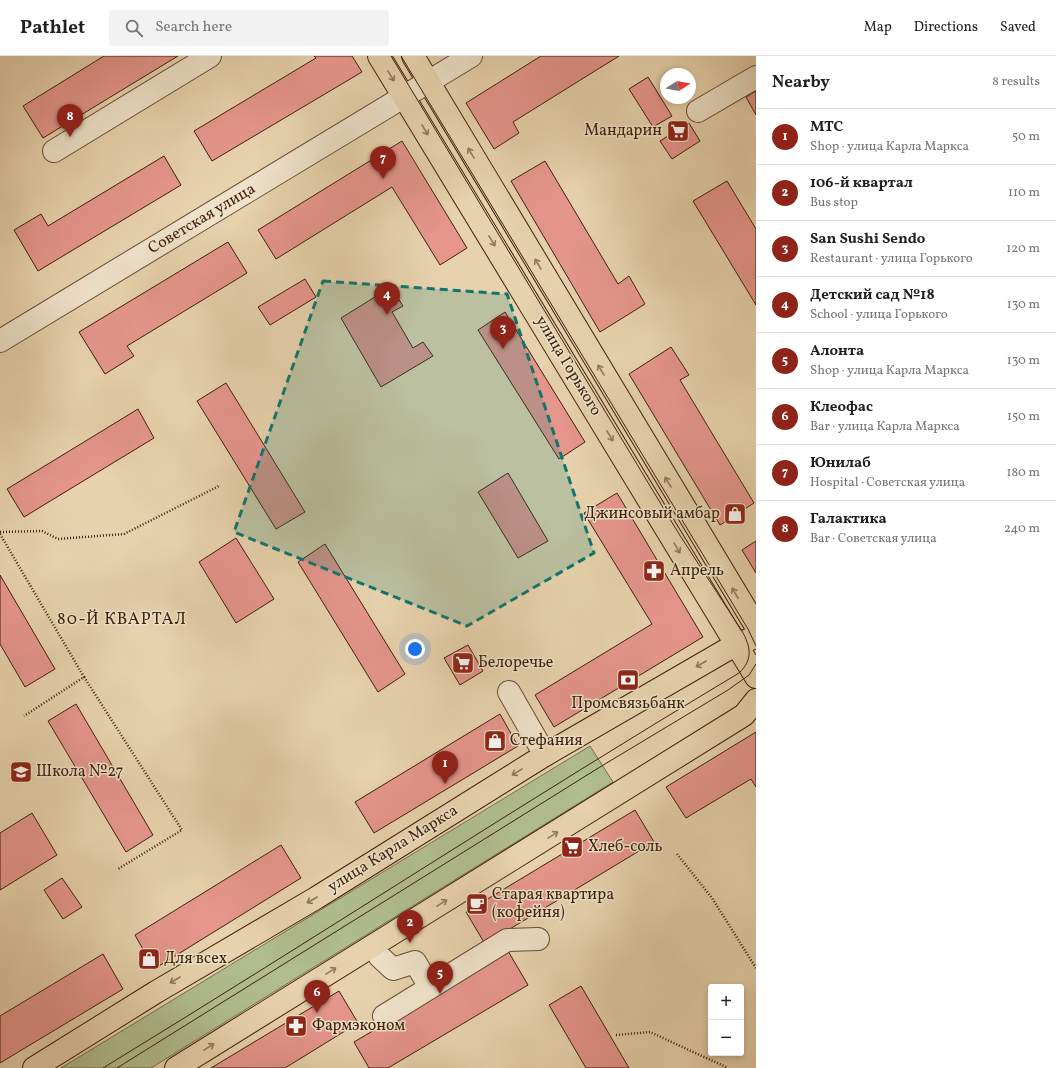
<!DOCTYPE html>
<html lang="en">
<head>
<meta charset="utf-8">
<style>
  :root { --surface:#fff; --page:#f2f2f2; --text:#202124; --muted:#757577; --line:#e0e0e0; --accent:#8f2418 }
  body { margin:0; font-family:Vollkorn,serif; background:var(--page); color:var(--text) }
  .controls { position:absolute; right:12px; bottom:12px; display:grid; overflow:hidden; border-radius:4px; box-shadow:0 2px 6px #0003 }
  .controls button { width:36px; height:36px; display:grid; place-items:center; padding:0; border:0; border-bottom:1px solid var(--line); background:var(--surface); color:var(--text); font:20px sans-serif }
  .compass { position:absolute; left:660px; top:12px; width:36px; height:36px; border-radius:50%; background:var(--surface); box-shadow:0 2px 6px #0003; rotate:79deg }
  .you { position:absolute; left:415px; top:593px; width:14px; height:14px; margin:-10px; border:3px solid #fff; border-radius:50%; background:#1a73e8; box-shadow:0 0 0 6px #1a73e833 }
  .badge { display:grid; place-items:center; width:26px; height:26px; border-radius:50%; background:var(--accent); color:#fff; font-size:13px; font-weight:700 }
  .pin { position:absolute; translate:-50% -33px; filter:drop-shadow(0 1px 2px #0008) }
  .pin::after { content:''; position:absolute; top:21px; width:14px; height:12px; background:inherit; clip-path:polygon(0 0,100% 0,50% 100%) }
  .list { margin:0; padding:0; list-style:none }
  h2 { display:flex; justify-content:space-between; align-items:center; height:52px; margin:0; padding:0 16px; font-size:17px }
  h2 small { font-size:13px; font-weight:400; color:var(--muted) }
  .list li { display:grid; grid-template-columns:26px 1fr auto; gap:12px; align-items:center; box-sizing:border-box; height:56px; padding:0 16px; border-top:1px solid var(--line) }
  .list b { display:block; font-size:15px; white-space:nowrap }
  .list p { margin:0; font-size:13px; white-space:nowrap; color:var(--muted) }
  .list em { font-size:13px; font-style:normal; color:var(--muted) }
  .icon { flex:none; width:22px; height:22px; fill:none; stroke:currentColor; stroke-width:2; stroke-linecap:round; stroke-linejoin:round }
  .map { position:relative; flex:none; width:756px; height:1012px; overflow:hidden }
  header { display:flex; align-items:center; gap:24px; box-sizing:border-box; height:56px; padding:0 20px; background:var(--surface); border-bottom:1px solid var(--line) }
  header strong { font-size:19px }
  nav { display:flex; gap:22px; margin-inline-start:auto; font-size:14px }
  .search { width:280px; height:36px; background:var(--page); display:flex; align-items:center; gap:10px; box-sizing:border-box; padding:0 14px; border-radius:4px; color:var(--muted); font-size:15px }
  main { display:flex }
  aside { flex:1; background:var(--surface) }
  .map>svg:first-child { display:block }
</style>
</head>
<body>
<header>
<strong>Pathlet</strong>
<div class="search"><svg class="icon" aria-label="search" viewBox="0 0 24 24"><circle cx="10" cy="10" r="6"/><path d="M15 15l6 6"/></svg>Search here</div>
<nav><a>Map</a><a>Directions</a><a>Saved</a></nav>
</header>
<main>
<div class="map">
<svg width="756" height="1012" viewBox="0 0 756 1012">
  <rect width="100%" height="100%" fill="#e7d2ad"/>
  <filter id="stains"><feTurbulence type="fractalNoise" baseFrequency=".005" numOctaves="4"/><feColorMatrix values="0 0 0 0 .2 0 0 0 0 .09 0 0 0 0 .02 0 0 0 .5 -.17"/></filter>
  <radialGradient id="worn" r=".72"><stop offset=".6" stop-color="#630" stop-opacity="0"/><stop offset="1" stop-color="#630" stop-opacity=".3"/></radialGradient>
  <polygon fill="#b0bd8e" stroke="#776e4c" points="590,690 613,726 151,1012 61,1012"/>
  <g fill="#e6968d" stroke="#3e1f09">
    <polygon points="104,0 178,0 43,82 23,50"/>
    <polygon points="314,0 352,0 362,16 212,105 194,75 316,2"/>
    <polygon points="541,0 619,0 513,66 519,77 494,93 466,47"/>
    <polygon points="648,21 672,60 653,71 629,33"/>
    <polygon points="756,35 756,59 746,41"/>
    <polygon points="689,67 700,85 672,103 660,85"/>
    <polygon points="402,85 467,192 440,209 392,131 276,203 258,174"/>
    <polygon points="164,100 181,129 38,215 14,174 41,158 48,170"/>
    <polygon points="545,105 618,228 629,220 645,248 600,276 511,125"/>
    <polygon points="727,125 756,173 756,249 693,145"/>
    <polygon points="228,186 247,217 127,290 134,300 105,318 79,276"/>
    <polygon points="305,223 316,241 270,269 258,251"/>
    <polygon points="391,231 403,250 392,256 413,292 423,286 433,300 381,331 341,262"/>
    <polygon points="505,256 585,386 559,403 478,274"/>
    <polygon points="671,291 689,319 680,324 754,447 720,469 629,318"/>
    <polygon points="226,327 305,456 276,473 197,345"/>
    <polygon points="138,353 154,382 24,461 7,433"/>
    <polygon points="508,417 548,485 518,502 478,436"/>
    <polygon points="617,437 703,581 554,671 535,639 652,568 584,457"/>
    <polygon points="236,482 274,543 236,567 199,506"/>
    <polygon points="756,485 756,517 742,494"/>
    <polygon points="325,488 405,618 378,636 298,506"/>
    <polygon points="0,519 55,613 25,631 0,588"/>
    <polygon points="468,589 483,615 460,629 444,602"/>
    <polygon points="76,648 153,779 126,796 48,665"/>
    <polygon points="500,658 518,690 374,777 355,746"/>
    <polygon points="756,676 756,731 751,723 686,762 666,731"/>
    <polygon points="635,754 654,786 485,888 466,856"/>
    <polygon points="32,757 57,799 0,834 0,777"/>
    <polygon points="281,789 301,822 154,913 135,879"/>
    <polygon points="62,822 82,851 63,863 44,834"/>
    <polygon points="508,895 528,929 388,1012 369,1012 354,986"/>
    <polygon points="103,898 123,933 0,1007 0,960"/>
    <polygon points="581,930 629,1012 586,1012 549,949"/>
    <polygon points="339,935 358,967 285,1012 211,1012"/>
  </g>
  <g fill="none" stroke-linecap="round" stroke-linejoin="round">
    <g stroke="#684c32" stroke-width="24">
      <g id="minor">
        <polyline points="698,55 756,21"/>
        <polyline points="54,95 210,0"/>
        <polyline points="0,285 471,0"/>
        <polyline points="509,636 545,699"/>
        <polyline points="380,901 393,913 415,906 430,931"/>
        <polyline points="384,960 507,884 538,883"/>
      </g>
    </g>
    <g stroke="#3e1f09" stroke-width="24">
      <g id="major">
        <polyline points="379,0 756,621"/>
        <polyline points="413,0 756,570"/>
        <polyline points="34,1012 156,936 316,842 545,699 735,589 756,581"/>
        <polyline points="176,1012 736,664 744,659 756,644"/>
      </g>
    </g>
    <g stroke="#3e1f09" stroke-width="2.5" stroke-dasharray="1 2" stroke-linecap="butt">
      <polyline points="0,476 42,475 58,483 124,478 219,430"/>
      <polyline points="0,478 84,621 24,660"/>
      <polyline points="84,621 182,774 118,813"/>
      <polyline points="677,798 712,842 756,912"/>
      <polyline points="616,979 650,976 728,1012"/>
    </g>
    <use href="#minor" stroke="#efe2ca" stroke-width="22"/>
    <use href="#major" stroke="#e7d2ad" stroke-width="22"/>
    <g stroke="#3e1f09" stroke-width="1">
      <polyline points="401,0 748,573 756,590"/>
      <path d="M103,1012C316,882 525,745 739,617C753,604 751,591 742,575L679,478L391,0"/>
      <polyline points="117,1012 600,711 728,634 749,619 756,608"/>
    </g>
  </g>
  <defs><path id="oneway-shaft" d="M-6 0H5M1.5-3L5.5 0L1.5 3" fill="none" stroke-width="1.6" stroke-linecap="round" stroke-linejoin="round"/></defs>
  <g stroke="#92785b">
    <use href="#oneway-shaft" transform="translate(391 20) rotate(58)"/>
    <use href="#oneway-shaft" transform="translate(425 74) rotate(59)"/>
    <use href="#oneway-shaft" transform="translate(471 97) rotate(-121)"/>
    <use href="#oneway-shaft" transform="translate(492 185) rotate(59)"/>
    <use href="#oneway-shaft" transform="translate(538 208) rotate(-121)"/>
    <use href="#oneway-shaft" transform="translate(601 314) rotate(-121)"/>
    <use href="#oneway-shaft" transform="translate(610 380) rotate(59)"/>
    <use href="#oneway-shaft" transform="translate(668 426) rotate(-121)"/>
    <use href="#oneway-shaft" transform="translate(677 492) rotate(59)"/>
    <use href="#oneway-shaft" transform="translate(735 537) rotate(-121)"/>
    <use href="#oneway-shaft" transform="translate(701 608) rotate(150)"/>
    <use href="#oneway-shaft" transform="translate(517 716) rotate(148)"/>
    <use href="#oneway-shaft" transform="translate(553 779) rotate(-32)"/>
    <use href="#oneway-shaft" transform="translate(312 844) rotate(150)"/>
    <use href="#oneway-shaft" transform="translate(442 847) rotate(-32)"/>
    <use href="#oneway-shaft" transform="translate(331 915) rotate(-32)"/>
    <use href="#oneway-shaft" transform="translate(175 924) rotate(150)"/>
    <use href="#oneway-shaft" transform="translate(209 991) rotate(-32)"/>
  </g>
  <path fill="#0f766e" fill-opacity="0.2" stroke="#0f766e" stroke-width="3" stroke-dasharray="8 5" stroke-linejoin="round" d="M323,225L507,238L594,497L467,570L234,476Z"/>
  <defs>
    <g id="supermarket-square" transform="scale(1.15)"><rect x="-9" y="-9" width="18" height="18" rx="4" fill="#8f2418" stroke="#efe2ca"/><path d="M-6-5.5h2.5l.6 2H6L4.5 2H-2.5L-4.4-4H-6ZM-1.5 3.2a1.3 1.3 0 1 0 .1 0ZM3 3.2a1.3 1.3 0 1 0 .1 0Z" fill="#fff"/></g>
    <g id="shop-square" transform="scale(1.15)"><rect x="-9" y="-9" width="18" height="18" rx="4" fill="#8f2418" stroke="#efe2ca"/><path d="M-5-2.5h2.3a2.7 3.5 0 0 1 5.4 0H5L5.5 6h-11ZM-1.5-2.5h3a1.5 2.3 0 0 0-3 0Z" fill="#fff"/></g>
    <g id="pharmacy-square" transform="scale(1.15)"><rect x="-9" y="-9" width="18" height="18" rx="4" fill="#8f2418" stroke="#efe2ca"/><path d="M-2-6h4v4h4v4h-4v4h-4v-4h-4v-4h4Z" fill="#fff"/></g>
    <g id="bank-square" transform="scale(1.15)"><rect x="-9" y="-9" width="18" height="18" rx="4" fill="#8f2418" stroke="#efe2ca"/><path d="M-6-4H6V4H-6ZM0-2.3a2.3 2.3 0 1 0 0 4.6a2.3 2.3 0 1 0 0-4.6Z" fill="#fff"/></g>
    <g id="school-square" transform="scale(1.15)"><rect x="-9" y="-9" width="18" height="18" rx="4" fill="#8f2418" stroke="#efe2ca"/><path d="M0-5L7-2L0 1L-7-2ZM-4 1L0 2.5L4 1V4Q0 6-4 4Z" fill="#fff"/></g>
    <g id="cafe-square" transform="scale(1.15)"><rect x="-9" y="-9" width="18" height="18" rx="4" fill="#8f2418" stroke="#efe2ca"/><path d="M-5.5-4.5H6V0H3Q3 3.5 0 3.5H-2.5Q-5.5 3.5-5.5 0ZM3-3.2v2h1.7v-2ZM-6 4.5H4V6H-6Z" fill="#fff"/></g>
  </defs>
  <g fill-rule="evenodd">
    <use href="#supermarket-square" x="678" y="75"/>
    <use href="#shop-square" x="735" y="458"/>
    <use href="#pharmacy-square" x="654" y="515"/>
    <use href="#supermarket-square" x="463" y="607"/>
    <use href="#bank-square" x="628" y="624"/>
    <use href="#shop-square" x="495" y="685"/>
    <use href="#school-square" x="21" y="716"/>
    <use href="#supermarket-square" x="572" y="791"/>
    <use href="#cafe-square" x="477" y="848"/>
    <use href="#shop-square" x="149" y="903"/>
    <use href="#pharmacy-square" x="296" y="970"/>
  </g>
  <g text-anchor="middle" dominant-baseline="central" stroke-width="3" stroke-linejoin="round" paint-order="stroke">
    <g font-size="16" fill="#3e1f09" stroke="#efe2ca" text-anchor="start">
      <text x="662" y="75" text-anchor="end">Мандарин</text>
      <text x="720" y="458" text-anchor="end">Джинсовый амбар</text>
      <text x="670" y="515">Апрель</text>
      <text x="478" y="607">Белоречье</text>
      <text x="628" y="648" text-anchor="middle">Промсвязьбанк</text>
      <text x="510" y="685">Стефания</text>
      <text x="36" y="716">Школа №27</text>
      <text x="588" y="791">Хлеб-соль</text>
      <text x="492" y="839">Старая квартира<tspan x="492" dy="18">(кофейня)</tspan></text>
      <text x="164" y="903">Для всех</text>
      <text x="312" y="970">Фармэконом</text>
    </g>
    <g font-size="16" fill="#3e1f09" stroke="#efe2ca">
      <text transform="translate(202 163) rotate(-31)">Советская улица</text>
      <text transform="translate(568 310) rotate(59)">улица Горького</text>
      <text transform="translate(393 793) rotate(-32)">улица Карла Маркса</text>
    </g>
    <g font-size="17" letter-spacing="1" fill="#3e1f09" stroke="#efe2ca">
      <text x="122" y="563">80-Й КВАРТАЛ</text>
    </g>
  </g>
  <rect width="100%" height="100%" filter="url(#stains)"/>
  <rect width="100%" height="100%" fill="url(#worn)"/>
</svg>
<div class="controls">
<button>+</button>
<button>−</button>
</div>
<svg class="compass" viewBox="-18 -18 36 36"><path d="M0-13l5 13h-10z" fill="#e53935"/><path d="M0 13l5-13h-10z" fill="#757577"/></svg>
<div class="you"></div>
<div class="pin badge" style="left:445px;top:728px">1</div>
<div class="pin badge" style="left:410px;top:887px">2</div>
<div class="pin badge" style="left:503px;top:293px">3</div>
<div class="pin badge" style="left:387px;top:259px">4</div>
<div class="pin badge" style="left:440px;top:938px">5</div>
<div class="pin badge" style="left:317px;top:957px">6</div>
<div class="pin badge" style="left:383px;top:123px">7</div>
<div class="pin badge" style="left:70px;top:81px">8</div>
</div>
<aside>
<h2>Nearby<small>8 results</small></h2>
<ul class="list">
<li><span class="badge">1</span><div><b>МТС</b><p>Shop · улица Карла Маркса</p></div><em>50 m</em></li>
<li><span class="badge">2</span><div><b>106-й квартал</b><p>Bus stop</p></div><em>110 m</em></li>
<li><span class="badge">3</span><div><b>San Sushi Sendo</b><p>Restaurant · улица Горького</p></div><em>120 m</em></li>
<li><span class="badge">4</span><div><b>Детский сад №18</b><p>School · улица Горького</p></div><em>130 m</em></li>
<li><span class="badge">5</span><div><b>Алонта</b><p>Shop · улица Карла Маркса</p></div><em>130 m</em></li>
<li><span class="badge">6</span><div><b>Клеофас</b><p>Bar · улица Карла Маркса</p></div><em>150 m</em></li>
<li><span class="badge">7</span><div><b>Юнилаб</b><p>Hospital · Советская улица</p></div><em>180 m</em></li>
<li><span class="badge">8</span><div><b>Галактика</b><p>Bar · Советская улица</p></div><em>240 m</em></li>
</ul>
</aside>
</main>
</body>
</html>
